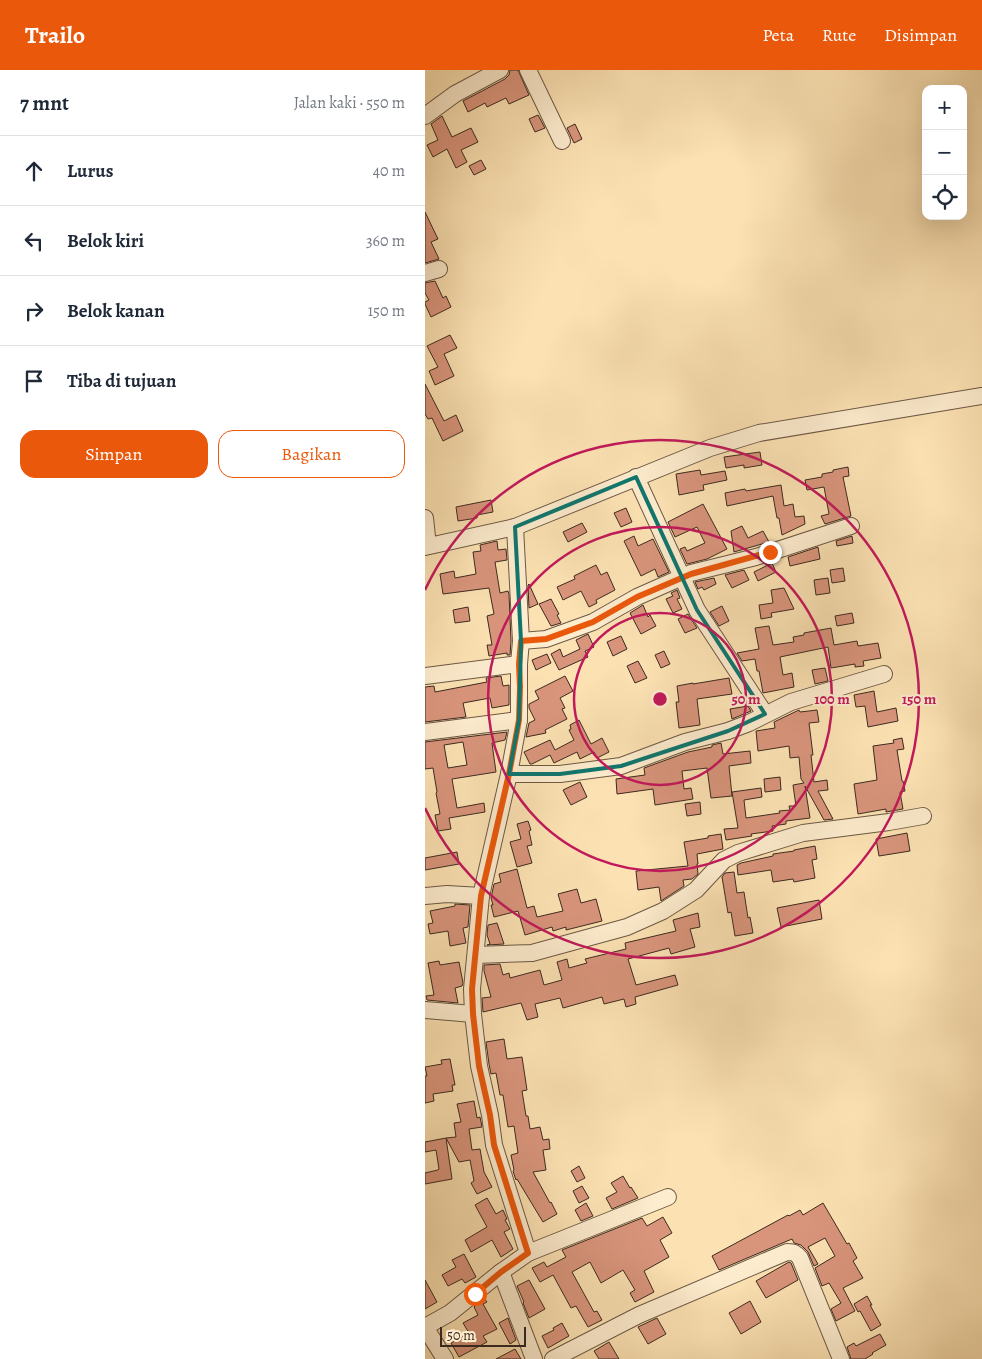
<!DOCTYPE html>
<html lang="id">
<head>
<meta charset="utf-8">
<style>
  :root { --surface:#fff; --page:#f2f2f3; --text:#1f2937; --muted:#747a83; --line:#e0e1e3; --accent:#ea580c }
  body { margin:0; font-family:Alegreya,serif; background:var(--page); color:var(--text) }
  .controls { position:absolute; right:15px; top:15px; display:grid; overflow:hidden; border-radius:10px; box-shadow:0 5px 20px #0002 }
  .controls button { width:45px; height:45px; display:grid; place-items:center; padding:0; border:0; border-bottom:1px solid var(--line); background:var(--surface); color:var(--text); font:25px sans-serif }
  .scale { position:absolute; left:15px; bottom:12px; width:86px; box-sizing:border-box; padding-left:5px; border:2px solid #3c2a1f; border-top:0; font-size:14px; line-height:18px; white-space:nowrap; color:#3c2a1f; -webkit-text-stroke:4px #fdecce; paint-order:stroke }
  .stop { position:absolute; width:15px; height:15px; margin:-11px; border:4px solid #ea580c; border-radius:50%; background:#fff }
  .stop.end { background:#ea580c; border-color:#fff; box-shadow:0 1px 5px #0008 }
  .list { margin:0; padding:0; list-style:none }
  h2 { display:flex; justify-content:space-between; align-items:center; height:65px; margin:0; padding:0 20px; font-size:21px }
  h2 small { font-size:16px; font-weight:400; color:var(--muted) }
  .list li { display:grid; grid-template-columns:32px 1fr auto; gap:15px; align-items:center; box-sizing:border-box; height:70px; padding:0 20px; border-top:1px solid var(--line) }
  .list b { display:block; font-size:19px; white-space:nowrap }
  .list em { font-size:16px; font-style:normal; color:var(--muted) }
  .actions { display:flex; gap:10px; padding:15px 20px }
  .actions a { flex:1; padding:11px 0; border:1px solid var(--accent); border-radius:15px; text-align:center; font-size:18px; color:var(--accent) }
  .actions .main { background:var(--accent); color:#fff }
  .icon { flex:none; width:28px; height:28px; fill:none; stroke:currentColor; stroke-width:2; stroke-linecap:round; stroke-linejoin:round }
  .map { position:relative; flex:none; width:557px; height:1289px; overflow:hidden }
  header { display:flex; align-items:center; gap:30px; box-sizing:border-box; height:70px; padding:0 25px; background:var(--accent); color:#fff }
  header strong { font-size:24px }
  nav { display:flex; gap:28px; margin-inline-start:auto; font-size:18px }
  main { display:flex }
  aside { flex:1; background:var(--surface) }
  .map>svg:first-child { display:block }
</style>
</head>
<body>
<header>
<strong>Trailo</strong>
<nav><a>Peta</a><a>Rute</a><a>Disimpan</a></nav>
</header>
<main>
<aside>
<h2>7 mnt<small>Jalan kaki · 550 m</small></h2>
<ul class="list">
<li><svg class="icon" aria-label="ahead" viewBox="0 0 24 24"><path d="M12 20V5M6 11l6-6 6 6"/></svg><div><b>Lurus</b></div><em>40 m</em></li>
<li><svg class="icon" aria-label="left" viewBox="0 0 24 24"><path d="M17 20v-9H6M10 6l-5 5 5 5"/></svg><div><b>Belok kiri</b></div><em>360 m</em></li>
<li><svg class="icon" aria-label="right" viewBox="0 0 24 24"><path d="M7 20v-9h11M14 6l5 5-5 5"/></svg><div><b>Belok kanan</b></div><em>150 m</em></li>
<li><svg class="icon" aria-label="arrive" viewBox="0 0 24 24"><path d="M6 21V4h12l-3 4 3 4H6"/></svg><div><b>Tiba di tujuan</b></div></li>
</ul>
<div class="actions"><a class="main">Simpan</a><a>Bagikan</a></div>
</aside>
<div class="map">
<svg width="557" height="1289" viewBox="0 0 557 1289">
  <rect width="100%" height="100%" fill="#fce2b3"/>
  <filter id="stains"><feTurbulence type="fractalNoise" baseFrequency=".004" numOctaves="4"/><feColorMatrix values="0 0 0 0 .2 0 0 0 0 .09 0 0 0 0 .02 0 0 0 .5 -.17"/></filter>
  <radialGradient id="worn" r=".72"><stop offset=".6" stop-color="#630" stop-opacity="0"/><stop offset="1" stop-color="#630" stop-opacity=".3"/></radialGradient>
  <g fill="#d9957c" stroke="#3c2a1f" fill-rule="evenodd">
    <polygon points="85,0 93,0 104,25 84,34 81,28 62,37 60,33 43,42 38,31 80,9 84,5"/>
    <polygon points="113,45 120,58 110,62 104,49"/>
    <polygon points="17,46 27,67 46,58 53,72 36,80 42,92 31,98 22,79 8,87 2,75 13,70 6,54"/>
    <polygon points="150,54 157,69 149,73 142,58"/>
    <polygon points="56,90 61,99 49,105 44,96"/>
    <polygon points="0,142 13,169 6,172 14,189 0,193"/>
    <polygon points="10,211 18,228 21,226 26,237 6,247 0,234 0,232 4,230 0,223 0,213"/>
    <polygon points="25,265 32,278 19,284 29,306 10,315 4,301 13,297 2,276"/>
    <polygon points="0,314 19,351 31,345 38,361 18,371 7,348 3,349 0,344"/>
    <polygon points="335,382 337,395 319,398 319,395 301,398 299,387"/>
    <polygon points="423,397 424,406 418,407 426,446 400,454 396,446 404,444 399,417 382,420 380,410 397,407 397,404 408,402 408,400"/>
    <polygon points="275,400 276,405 300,401 302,410 278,415 279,420 254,425 251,404"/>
    <polygon points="356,415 359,436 368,434 370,447 379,446 380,454 357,465 354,448 352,448 348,426 302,436 300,423 320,419 321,421"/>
    <polygon points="66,430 68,442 52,445 52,448 33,451 31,437"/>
    <polygon points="278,434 302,479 282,489 262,494 255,479 260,477 262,481 280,473 272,457 250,467 243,452"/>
    <polygon points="201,438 207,452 196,457 189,443"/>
    <polygon points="157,453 162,462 143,472 138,462"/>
    <polygon points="317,456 323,468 338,461 344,472 309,482 306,461"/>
    <polygon points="209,466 213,476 228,469 244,502 233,507 230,499 216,506 199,471"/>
    <polygon points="427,466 428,473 412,476 411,471"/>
    <polygon points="72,471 73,480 81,479 82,490 70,492 75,523 83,521 84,524 86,571 85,585 82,585 82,583 64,586 62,575 67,575 62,546 69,544 64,518 18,524 15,504 29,501 30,508 51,504 48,482 56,481 55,475"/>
    <polygon points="393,477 395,489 365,496 363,487"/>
    <polygon points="347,493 351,502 333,511 329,502"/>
    <polygon points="171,495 176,505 182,502 190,520 171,530 172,533 164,537 156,521 138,530 132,517 150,509 149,506"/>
    <polygon points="418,498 420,511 407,513 405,500"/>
    <polygon points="319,500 324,510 307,518 300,505"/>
    <polygon points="289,508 291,514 279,520 277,517 273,519 270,512"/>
    <polygon points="403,508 405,523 391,525 389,510"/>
    <polygon points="104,514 113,534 104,538 103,515"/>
    <polygon points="359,518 369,539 346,543 347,547 336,549 334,535 348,533 346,520"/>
    <polygon points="252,520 255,528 252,529 257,539 248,543 241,529 248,526 246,523"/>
    <polygon points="126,529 134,544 132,545 136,553 126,556 114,534"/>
    <polygon points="218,535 223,547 225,545 231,556 216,564 205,543"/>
    <polygon points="297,536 304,551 294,556 285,542"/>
    <polygon points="43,537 45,551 30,553 28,540"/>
    <polygon points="427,543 429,553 412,556 410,546"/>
    <polygon points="263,544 272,558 260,563 253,549"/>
    <polygon points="344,556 348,575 369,572 368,567 379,565 379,563 406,558 409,575 432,571 433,576 453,573 456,588 438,591 439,596 430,597 430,594 406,598 403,577 355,587 358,605 367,603 369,617 338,623 334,601 332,601 330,589 317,591 312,583 334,579 330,558"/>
    <polygon points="163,564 169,577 160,581 163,587 134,600 126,584 135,579 138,587 155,579 151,570"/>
    <polygon points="196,566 202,579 188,586 182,572"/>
    <polygon points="239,581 245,594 236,598 230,585"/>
    <polygon points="122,584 126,593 111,600 107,590"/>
    <polygon points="213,591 222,608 210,613 202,596"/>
    <polygon points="400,598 403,611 390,614 387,600"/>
    <polygon points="76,606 78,616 84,615 84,635 67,638 65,628 38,633 41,647 0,652 0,617 9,616 10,622 62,612 61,608"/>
    <polygon points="140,606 148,621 135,628 140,638 137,639 142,649 120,660 121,663 101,667 104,653 110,650 104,638 104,634 114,629 110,621"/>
    <polygon points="304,608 307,624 272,629 275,655 254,658 251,632 254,632 252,616 268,613 268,614"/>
    <polygon points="449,621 452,642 471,638 473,651 443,657 440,636 431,637 429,625"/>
    <polygon points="323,636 326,641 307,649 305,639"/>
    <polygon points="374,640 375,642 392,640 394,652 384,653 388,685 386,685 389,712 402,710 403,720 393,721 408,749 399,750 380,716 385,748 361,751 361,754 347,756 348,761 326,764 327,766 301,770 299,759 313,758 307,722 336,718 337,727 319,730 321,748 355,743 354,741 365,740 364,736 371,736 368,715 379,713 376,709 374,687 365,688 364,676 333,681 331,661 350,658 349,652"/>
    <polygon points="154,650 166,674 177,668 184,682 172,688 169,682 155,689 152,682 129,693 125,685 107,694 105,694 99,682 125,670 130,680 149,670 144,660 146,659 145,655"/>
    <path d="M82,662L80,670L67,673L71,702L27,709L32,738L59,733L60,742L24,748L26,759L13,761L10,745L15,744L11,723L12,722L8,698L0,699V672ZM38,672L42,695L23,698L19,675Z"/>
    <polygon points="477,668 479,679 472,680 477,711 478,711 480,721 475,722 478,739 461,742 461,739 433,744 429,714 452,710 448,676 469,673 468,670"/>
    <polygon points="296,673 298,684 325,681 326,693 304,696 307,726 286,728 282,698 257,701 259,719 266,718 268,729 230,735 228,719 192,724 191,709 220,705 219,698 263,682 287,677 287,675"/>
    <polygon points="355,707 356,720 340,722 339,709"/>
    <polygon points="155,712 162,727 146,735 138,720"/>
    <polygon points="275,732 276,744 262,746 260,734"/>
    <polygon points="103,751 106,760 104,761 107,775 102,776 107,793 92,797 85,772 96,769 92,754"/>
    <polygon points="482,763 485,781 454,786 451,769"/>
    <polygon points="296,764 298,779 272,784 273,794 272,794 273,804 267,809 258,810 259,816 236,831 234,817 213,820 211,801 263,796 259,772 283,768 283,766"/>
    <polygon points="390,776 392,789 387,790 390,808 369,812 368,809 348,812 346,800 313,805 312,795 316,793 348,786 348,784 369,781 369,780"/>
    <polygon points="32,782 34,794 0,800 0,788"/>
    <polygon points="92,799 102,838 109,836 112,847 138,841 133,824 152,819 156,833 171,829 177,851 141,860 141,857 128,861 127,857 100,865 93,841 69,847 66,835 68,835 66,828 69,814 76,812 74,804"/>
    <polygon points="309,802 312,823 319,822 323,848 325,847 328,863 310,866 306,842 303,843 297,807 300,803"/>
    <polygon points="394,830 397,849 356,857 352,838"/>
    <polygon points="30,834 45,835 43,857 38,858 41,873 25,876 23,861 5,864 3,854 8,853 5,841 30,836"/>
    <polygon points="273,843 275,857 265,859 270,877 246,884 244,878 203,889 211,915 250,905 253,915 210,927 211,934 201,937 199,929 179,934 177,927 138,938 135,928 110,934 113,947 102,950 96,933 58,942 57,928 66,927 59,901 59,895 75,894 78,905 84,903 85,908 115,900 119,915 137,910 132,892 142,889 144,898 162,893 160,889 201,879 200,873 251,861 248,850"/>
    <polygon points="72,853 79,874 62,875 65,874 62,865 63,855"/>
    <polygon points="14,891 15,895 34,892 38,913 37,916 30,918 33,933 2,930 1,926 9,925 3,893"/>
    <polygon points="79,969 82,989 97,987 102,1020 97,1021 101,1046 103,1046 105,1059 115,1057 118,1070 124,1069 125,1079 118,1080 121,1100 108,1102 125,1133 126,1132 132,1144 118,1152 92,1109 91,1110 88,1101 89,1100 86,1085 93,1083 89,1056 83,1057 78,1025 75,1025 71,1003 66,1004 64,994 61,972"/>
    <polygon points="25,989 30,1015 27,1015 28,1021 8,1024 9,1031 0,1033 0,1006 2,1006 0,997 17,994 16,990"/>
    <polygon points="49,1031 52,1048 55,1047 57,1057 44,1059 47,1080 55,1079 59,1102 67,1117 52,1124 46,1113 49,1111 45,1090 34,1092 21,1068 31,1067 29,1053 36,1052 32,1034"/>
    <polygon points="21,1068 27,1109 0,1114 0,1103 13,1100 14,1099 11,1080 0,1082 0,1072"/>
    <polygon points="154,1096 160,1108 152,1112 146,1101"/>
    <polygon points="198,1106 205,1118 206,1117 213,1128 187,1139 181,1128 192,1122 186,1113"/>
    <polygon points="157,1116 164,1128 154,1133 148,1121"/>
    <polygon points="62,1128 71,1144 78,1140 82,1149 80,1150 85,1159 79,1162 88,1179 76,1187 67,1170 46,1182 40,1170 62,1157 50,1135"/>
    <polygon points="161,1133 168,1146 156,1151 150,1140"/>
    <polygon points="398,1133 422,1174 424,1173 432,1188 428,1191 438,1208 418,1218 430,1241 411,1251 406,1239 416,1233 404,1213 397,1216 390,1198 410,1186 400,1168 383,1177 393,1194 389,1196 383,1182 376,1175 369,1173 367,1169 294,1200 287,1186 363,1145 364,1146 375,1140 378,1145"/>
    <polygon points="238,1147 247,1163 235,1170 244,1187 219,1201 229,1222 210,1232 205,1223 210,1220 198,1200 176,1213 165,1192 147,1202 169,1242 172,1241 177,1250 163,1257 151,1236 146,1238 128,1205 115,1212 107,1198 119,1192 122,1197 141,1187 137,1180 217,1148 222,1156"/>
    <polygon points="39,1184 51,1207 40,1213 37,1209 23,1216 17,1205 31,1197 27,1190"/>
    <polygon points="364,1192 366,1193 373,1210 341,1228 331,1211"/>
    <polygon points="0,1210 12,1232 0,1239"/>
    <polygon points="104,1210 120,1239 104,1248 98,1233 99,1232 92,1216"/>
    <polygon points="442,1226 447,1235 445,1235 456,1255 446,1261 435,1241 433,1242 429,1234"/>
    <polygon points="59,1228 62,1232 58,1234 72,1259 58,1266 62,1272 34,1287 26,1273 44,1263 38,1253 53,1245 49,1237"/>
    <polygon points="325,1231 336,1252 316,1264 304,1243"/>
    <polygon points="83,1248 91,1270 85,1274 74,1253"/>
    <polygon points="232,1248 241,1264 223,1274 213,1257"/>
    <polygon points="137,1253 144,1266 123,1278 117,1266 129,1260 128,1258"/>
    <polygon points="455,1264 461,1275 447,1283 448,1284 440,1289 426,1289 422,1277 429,1273 431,1276"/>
    <polygon points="184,1272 194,1289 174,1289 169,1281"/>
    <polygon points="90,1279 96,1289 71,1289"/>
  </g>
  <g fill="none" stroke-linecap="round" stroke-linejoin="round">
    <g stroke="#6c5844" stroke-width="18">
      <g id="minor">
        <polyline points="103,0 137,71"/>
        <polyline points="0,46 30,24 75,0"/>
        <polyline points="0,203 14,199"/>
        <polyline points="211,407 272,540 340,644"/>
        <polyline points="0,448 3,476"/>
        <polyline points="0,477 90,457 285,378 334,363 557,326"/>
        <polyline points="96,571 121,569 168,552 212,527 266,503 331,487 426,456"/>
        <polyline points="0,606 94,594"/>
        <polyline points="0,662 94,650"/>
        <polyline points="84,704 135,704 196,696 260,672 303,661 324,653 366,632 459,604"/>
        <polyline points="0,826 22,824 56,826"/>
        <polyline points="51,885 107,883 202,857 238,841 271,820 299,790 313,783 378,763 464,752 498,746"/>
        <polyline points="0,940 48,944"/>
        <polyline points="103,1183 243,1127"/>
        <polyline points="76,1202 109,1289"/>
        <polyline points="0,1257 25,1243 76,1202 103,1183 69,1075 65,1045 54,996 48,944 47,919 56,826 84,704 94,650 94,594 96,571 90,457"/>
        <polyline points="0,1257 20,1289"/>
        <path d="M128,1289L214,1245L362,1182C369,1182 371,1183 375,1188L416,1289"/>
      </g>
    </g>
    <use href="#minor" stroke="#fdecce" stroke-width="16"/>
  </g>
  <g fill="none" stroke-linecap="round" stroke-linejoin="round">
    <polyline stroke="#ea580c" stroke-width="6" points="50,1224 76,1202 103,1183 69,1075 65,1045 54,996 48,944 47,919 56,826 84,704 94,650 95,617 94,594 96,571 121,569 168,552 212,527 266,504 345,482"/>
  </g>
  <path fill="none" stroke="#0f766e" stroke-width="4" stroke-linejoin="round" d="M211,407L272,540L340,644L303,661L196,696L135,704H84L94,650L96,571L90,457Z"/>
  <g fill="none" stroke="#c2185b" stroke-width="2.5">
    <circle cx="235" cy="629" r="86"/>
    <circle cx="235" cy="629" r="172"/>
    <path d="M0 520A259 259 0 1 1 0 738"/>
  </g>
  <circle cx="235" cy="629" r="8" fill="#c2185b" stroke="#fdecce" stroke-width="2.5"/>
  <g font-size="15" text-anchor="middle" font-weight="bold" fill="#c2185b" stroke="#fdecce" stroke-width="4" stroke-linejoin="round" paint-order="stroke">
    <text x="321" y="634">50 m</text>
    <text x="407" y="634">100 m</text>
    <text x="494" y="634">150 m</text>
  </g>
  <rect width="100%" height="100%" filter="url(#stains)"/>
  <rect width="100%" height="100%" fill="url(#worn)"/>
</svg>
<div class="controls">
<button>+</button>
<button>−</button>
<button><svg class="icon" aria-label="locate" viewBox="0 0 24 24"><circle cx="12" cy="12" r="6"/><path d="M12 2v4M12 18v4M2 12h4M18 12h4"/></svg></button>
</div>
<div class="scale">50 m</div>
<div class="stop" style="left:50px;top:1224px"></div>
<div class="stop end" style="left:345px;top:482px"></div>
</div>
</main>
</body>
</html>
